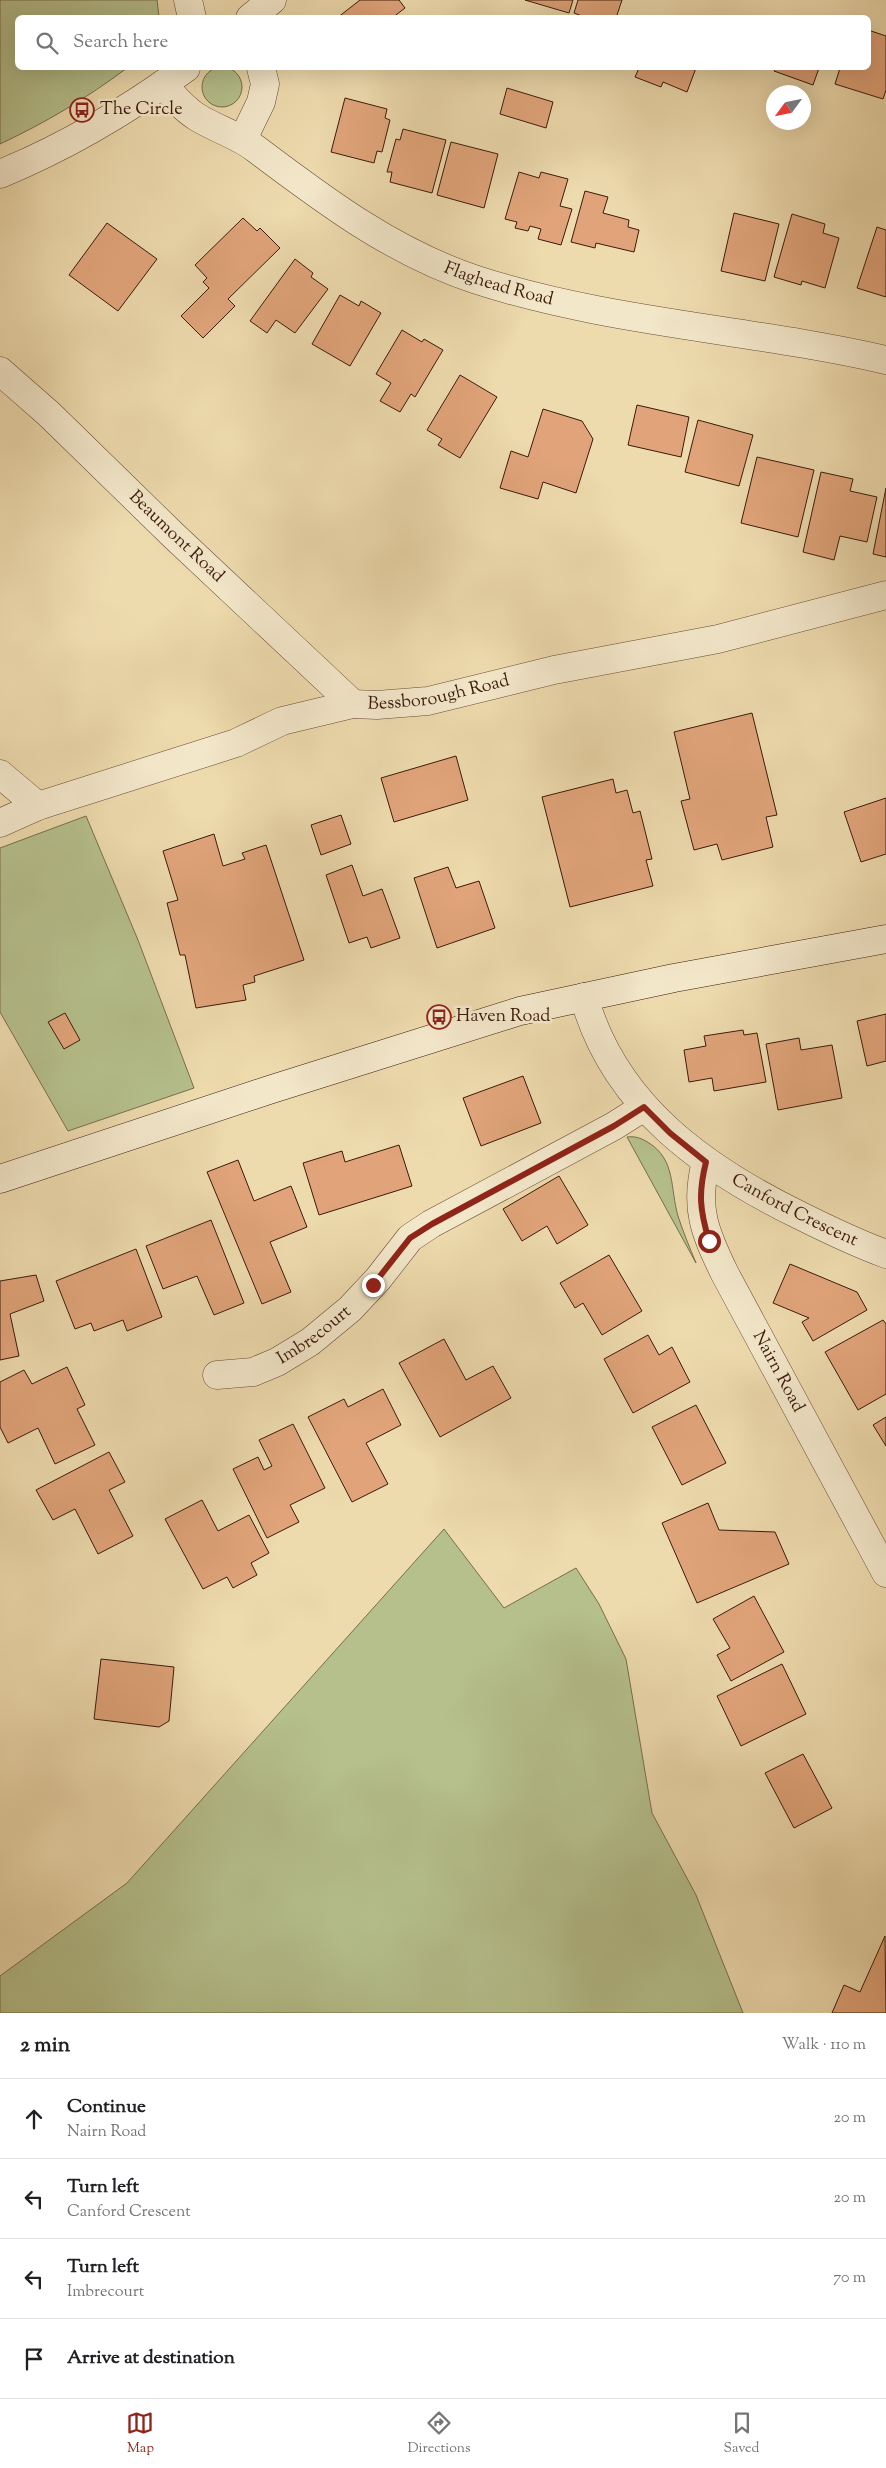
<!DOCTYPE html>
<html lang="en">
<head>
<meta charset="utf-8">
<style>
  :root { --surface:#fff; --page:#f2f2f2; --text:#202124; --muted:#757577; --line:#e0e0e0; --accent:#8f2418 }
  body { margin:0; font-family:"Sorts Mill Goudy",serif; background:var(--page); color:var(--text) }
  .compass { position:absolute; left:766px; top:85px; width:45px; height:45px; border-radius:50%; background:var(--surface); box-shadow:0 5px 20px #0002; rotate:237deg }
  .stop { position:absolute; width:15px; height:15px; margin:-11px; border:4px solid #8f2418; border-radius:50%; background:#fff }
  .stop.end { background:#8f2418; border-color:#fff; box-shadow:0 1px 5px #0008 }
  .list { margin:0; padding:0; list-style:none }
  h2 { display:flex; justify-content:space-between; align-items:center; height:65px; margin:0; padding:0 20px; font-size:21px }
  h2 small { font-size:16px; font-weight:400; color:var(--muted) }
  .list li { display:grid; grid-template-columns:32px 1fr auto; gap:15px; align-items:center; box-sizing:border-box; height:80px; padding:0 20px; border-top:1px solid var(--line) }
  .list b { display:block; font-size:19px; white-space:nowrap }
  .list p { margin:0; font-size:16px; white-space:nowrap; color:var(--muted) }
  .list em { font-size:16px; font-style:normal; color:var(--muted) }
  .icon { flex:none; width:28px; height:28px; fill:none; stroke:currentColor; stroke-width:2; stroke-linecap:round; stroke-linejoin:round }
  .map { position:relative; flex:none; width:886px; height:2013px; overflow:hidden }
  .search { position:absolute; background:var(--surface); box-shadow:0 5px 20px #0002; left:15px; right:15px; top:15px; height:55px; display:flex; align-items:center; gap:12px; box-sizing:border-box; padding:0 18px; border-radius:8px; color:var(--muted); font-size:19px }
  .sheet { height:385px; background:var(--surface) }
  nav { display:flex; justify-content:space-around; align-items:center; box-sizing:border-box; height:70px; border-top:1px solid var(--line); background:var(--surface); font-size:14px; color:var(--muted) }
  nav a { display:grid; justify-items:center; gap:2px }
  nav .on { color:var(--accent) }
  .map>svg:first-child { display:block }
</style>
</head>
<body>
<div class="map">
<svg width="886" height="2013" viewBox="0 0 886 2013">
  <rect width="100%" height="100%" fill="#eddaad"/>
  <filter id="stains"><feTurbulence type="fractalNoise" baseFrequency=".004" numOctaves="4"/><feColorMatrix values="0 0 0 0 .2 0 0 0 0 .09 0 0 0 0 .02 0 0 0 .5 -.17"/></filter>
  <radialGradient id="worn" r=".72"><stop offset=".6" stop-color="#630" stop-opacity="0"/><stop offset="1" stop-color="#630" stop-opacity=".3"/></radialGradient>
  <g fill="#b5c08c" stroke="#786d4c">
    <path d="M0,0H157L159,17L18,18V68H127C87,98 45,123 0,144Z"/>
    <circle cx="222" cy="87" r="20"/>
    <polygon points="86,816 138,940 194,1088 68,1131 0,1012 0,848"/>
    <path d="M627,1137C636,1136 641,1138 649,1143C676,1160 670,1189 678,1216C683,1232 690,1248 696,1263Z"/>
    <polygon points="444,1529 504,1608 576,1568 599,1604 626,1659 652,1813 696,1895 743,2013 0,2013 0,1976 127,1883"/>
  </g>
  <g fill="#e1a47a" stroke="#3b1a0b">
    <polygon points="360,0 399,0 405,8 392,18 337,18"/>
    <polygon points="525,0 573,0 569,13"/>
    <polygon points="578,0 622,0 616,18 581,18 582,16 574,13"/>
    <polygon points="868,30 886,36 886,90 883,99 835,84 840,68 868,68"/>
    <polygon points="639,68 696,68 687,92 663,82 661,87 635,77"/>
    <polygon points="776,68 819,68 813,85 774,71"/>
    <polygon points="507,88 553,102 546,128 500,114"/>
    <polygon points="345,98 387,109 385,118 390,120 382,152 377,151 374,163 331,152"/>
    <polygon points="403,129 446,140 432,193 390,182 392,172 387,172 396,139 400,140"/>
    <polygon points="451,142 498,154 484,208 437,195"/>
    <polygon points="519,172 539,178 541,172 568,179 560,206 572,209 561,245 538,239 541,229 530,226 528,231 515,228 517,222 505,219"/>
    <polygon points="585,191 608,197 603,213 629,220 628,227 639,230 634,252 596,243 595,248 571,242"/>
    <polygon points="734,213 779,224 765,281 721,271"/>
    <polygon points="792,214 825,224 823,233 839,238 825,288 802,281 801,285 774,277"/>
    <polygon points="243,218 257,231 260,228 280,248 228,299 235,306 203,338 181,316 209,288 203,282 207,278 195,265"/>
    <polygon points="107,223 157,259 118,311 69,275"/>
    <polygon points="877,227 886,230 886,297 857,288"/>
    <polygon points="295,259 313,273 311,277 328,289 295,333 276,320 267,333 250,321"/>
    <polygon points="340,295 359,306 361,301 381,313 350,366 312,344"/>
    <polygon points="402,330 422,342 424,339 443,350 415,397 411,394 400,412 380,401 391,383 376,374"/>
    <polygon points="460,375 497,397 460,458 438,445 442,439 427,430"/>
    <polygon points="637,405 689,417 681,457 628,445"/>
    <polygon points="543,409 582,421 593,439 576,493 543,482 538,499 500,488 511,451 528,457"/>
    <polygon points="698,420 753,435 739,486 685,472"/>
    <polygon points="757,457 814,470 798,537 741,523"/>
    <polygon points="821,472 853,479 850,491 877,497 867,542 840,536 834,560 803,552"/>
    <polygon points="886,488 886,557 873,554"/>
    <polygon points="752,713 777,815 766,817 773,847 722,860 717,844 694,850 681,801 690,799 674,732"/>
    <polygon points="456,756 468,800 394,822 381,778"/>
    <polygon points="613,779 616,793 627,790 633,813 640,811 652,859 646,860 653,886 570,907 542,797"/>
    <polygon points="886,798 886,854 861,862 844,812"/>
    <polygon points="341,815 351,844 321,855 311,825"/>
    <polygon points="214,834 223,866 245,859 242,853 266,845 304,960 254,976 255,982 243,985 246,1000 196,1008 185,955 180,955 167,903 178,900 163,851"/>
    <polygon points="352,865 363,896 382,889 400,938 371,948 367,937 349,943 326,875"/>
    <polygon points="448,867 456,888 479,881 495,928 437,948 414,878"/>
    <polygon points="65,1013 80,1040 64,1049 48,1022"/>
    <polygon points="886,1014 886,1061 867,1066 857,1021"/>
    <polygon points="743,1030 744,1035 757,1033 766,1082 714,1091 712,1078 689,1082 684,1050 706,1046 704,1036"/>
    <polygon points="799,1038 801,1050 832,1045 842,1098 778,1110 766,1044"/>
    <polygon points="523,1076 541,1123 481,1146 463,1098"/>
    <polygon points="399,1145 412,1186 319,1215 303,1163 342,1151 345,1162"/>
    <polygon points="238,1160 254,1201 291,1186 307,1227 270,1242 291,1292 262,1304 207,1172"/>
    <polygon points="559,1176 588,1225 557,1244 547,1226 522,1241 503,1209"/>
    <polygon points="211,1220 244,1303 214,1315 197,1276 163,1289 146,1246"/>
    <polygon points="136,1249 162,1317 127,1331 123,1320 94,1331 91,1323 75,1329 56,1281"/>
    <polygon points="609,1255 642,1311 602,1335 583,1303 575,1308 560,1283"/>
    <polygon points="790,1264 857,1292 867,1310 813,1341 802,1322 809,1318 773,1303"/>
    <polygon points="36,1275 44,1301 10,1314 19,1356 0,1360 0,1281"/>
    <polygon points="883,1320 886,1324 886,1394 858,1410 825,1352"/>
    <polygon points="648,1335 659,1355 672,1347 690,1382 633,1413 604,1359"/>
    <polygon points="444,1339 466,1380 493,1366 511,1398 440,1437 399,1363"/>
    <polygon points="67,1367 85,1405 77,1409 95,1445 55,1464 38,1428 8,1443 0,1427 0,1382 24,1370 32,1384"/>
    <polygon points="383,1389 401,1425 366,1443 388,1484 352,1502 308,1417 344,1399 348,1407"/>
    <polygon points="696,1405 726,1463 682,1485 652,1427"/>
    <polygon points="886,1417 886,1446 873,1425"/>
    <polygon points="293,1424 325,1488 290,1505 299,1522 267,1538 233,1469 258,1457 264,1470 272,1466 259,1440"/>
    <polygon points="109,1452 125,1482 109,1490 133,1536 98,1554 75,1509 53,1520 36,1490"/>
    <polygon points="202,1500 218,1531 249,1515 269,1553 251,1563 257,1575 233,1588 227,1577 203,1589 165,1519"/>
    <polygon points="708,1503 719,1530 775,1532 789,1564 697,1603 662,1523"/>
    <polygon points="754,1596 784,1652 731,1681 717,1655 730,1648 713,1619"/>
    <polygon points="101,1659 174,1667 169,1721 159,1727 94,1719"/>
    <polygon points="782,1664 806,1714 741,1746 717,1696"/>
    <polygon points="803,1754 832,1808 794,1828 765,1773"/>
    <polygon points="885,1936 886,2013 832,2013 844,1985 860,1992"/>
  </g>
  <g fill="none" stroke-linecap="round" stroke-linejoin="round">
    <g stroke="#684a34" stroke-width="29">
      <g id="street">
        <polyline points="188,0 192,18"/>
        <polyline points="250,18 272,0"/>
        <path id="s1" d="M163,84C173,96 184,109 197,117C216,129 238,135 256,149C325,201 394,253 477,280C610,323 751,329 886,360"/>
        <polyline points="243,139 261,102 265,84 261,68"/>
        <path d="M0,174C66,147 128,110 186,68"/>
        <path id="s2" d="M0,371L49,414L173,535L353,704"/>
        <polyline points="0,774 38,806"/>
        <path id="s3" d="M0,823L38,806L236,743L282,721L353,704L377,705L428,701L554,670L718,639L886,595"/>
        <path id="s4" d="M584,997C614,1105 703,1168 799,1215C827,1229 856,1243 886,1254"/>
        <path id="s5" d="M706,1162C694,1208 705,1233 725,1274L886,1573"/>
        <path id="s6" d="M217,1375L253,1372L277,1362L310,1342L350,1309L378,1279L410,1238L431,1224L614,1126L644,1107"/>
      </g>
    </g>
    <g stroke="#3b1a0b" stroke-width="29">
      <polyline id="secondary" points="0,1179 269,1090 520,1011 674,978 886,939"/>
    </g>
    <use href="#street" stroke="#f3e7ca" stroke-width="28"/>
    <use href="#secondary" stroke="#f3e7ca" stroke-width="28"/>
  </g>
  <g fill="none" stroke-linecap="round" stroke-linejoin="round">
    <path stroke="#8f2418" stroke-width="6" d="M373,1285L410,1238L432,1224L614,1126L644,1107L670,1133L706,1162C698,1194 700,1210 709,1241"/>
  </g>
  <defs>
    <g id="bus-ring" transform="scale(1.25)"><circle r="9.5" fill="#f3e7ca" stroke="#8f2418" stroke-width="1.5"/><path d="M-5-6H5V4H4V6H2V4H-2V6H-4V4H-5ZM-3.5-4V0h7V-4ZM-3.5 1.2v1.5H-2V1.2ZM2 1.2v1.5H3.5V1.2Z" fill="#8f2418"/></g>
  </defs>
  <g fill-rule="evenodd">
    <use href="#bus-ring" x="82" y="110"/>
    <use href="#bus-ring" x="439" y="1017"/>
  </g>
  <g text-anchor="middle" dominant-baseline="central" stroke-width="5" stroke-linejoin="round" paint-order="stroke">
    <g font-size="18" fill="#3b1a0b" stroke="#f3e7ca" text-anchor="start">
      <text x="100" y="110">The Circle</text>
      <text x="456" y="1017">Haven Road</text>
    </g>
    <g font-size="18" fill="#3b1a0b" stroke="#f3e7ca">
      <text stroke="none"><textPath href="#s1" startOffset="395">Flaghead Road</textPath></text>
      <text stroke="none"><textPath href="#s2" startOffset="242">Beaumont Road</textPath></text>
      <text stroke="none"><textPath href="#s3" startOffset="460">Bessborough Road</textPath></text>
      <text stroke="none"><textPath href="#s4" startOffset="310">Canford Crescent</textPath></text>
      <text stroke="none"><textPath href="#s6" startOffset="108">Imbrecourt</textPath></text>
      <text stroke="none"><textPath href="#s5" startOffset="228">Nairn Road</textPath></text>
    </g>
  </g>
  <rect width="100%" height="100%" filter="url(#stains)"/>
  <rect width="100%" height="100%" fill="url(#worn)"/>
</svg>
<svg class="compass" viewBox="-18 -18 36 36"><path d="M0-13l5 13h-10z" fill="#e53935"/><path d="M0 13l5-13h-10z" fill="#757577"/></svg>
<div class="stop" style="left:709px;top:1241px"></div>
<div class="stop end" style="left:373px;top:1285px"></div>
<div class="search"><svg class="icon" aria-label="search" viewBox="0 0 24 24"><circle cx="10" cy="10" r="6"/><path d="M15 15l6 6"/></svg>Search here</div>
</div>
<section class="sheet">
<h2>2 min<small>Walk · 110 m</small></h2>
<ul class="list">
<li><svg class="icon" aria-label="ahead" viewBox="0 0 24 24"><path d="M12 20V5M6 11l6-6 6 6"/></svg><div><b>Continue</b><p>Nairn Road</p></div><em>20 m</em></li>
<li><svg class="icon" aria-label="left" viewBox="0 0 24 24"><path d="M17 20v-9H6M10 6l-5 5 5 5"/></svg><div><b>Turn left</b><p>Canford Crescent</p></div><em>20 m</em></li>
<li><svg class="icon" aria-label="left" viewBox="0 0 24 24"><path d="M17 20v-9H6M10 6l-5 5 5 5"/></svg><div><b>Turn left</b><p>Imbrecourt</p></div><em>70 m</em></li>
<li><svg class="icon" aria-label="arrive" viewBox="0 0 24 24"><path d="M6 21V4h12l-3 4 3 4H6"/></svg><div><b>Arrive at destination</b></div></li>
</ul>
</section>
<nav>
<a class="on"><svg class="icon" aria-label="map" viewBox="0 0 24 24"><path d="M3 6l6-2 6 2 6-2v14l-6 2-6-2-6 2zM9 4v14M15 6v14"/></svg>Map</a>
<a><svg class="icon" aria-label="directions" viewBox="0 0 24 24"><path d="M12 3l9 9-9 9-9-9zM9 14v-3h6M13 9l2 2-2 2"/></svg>Directions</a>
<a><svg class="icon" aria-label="saved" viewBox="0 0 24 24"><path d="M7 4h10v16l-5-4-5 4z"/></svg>Saved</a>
</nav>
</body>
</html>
